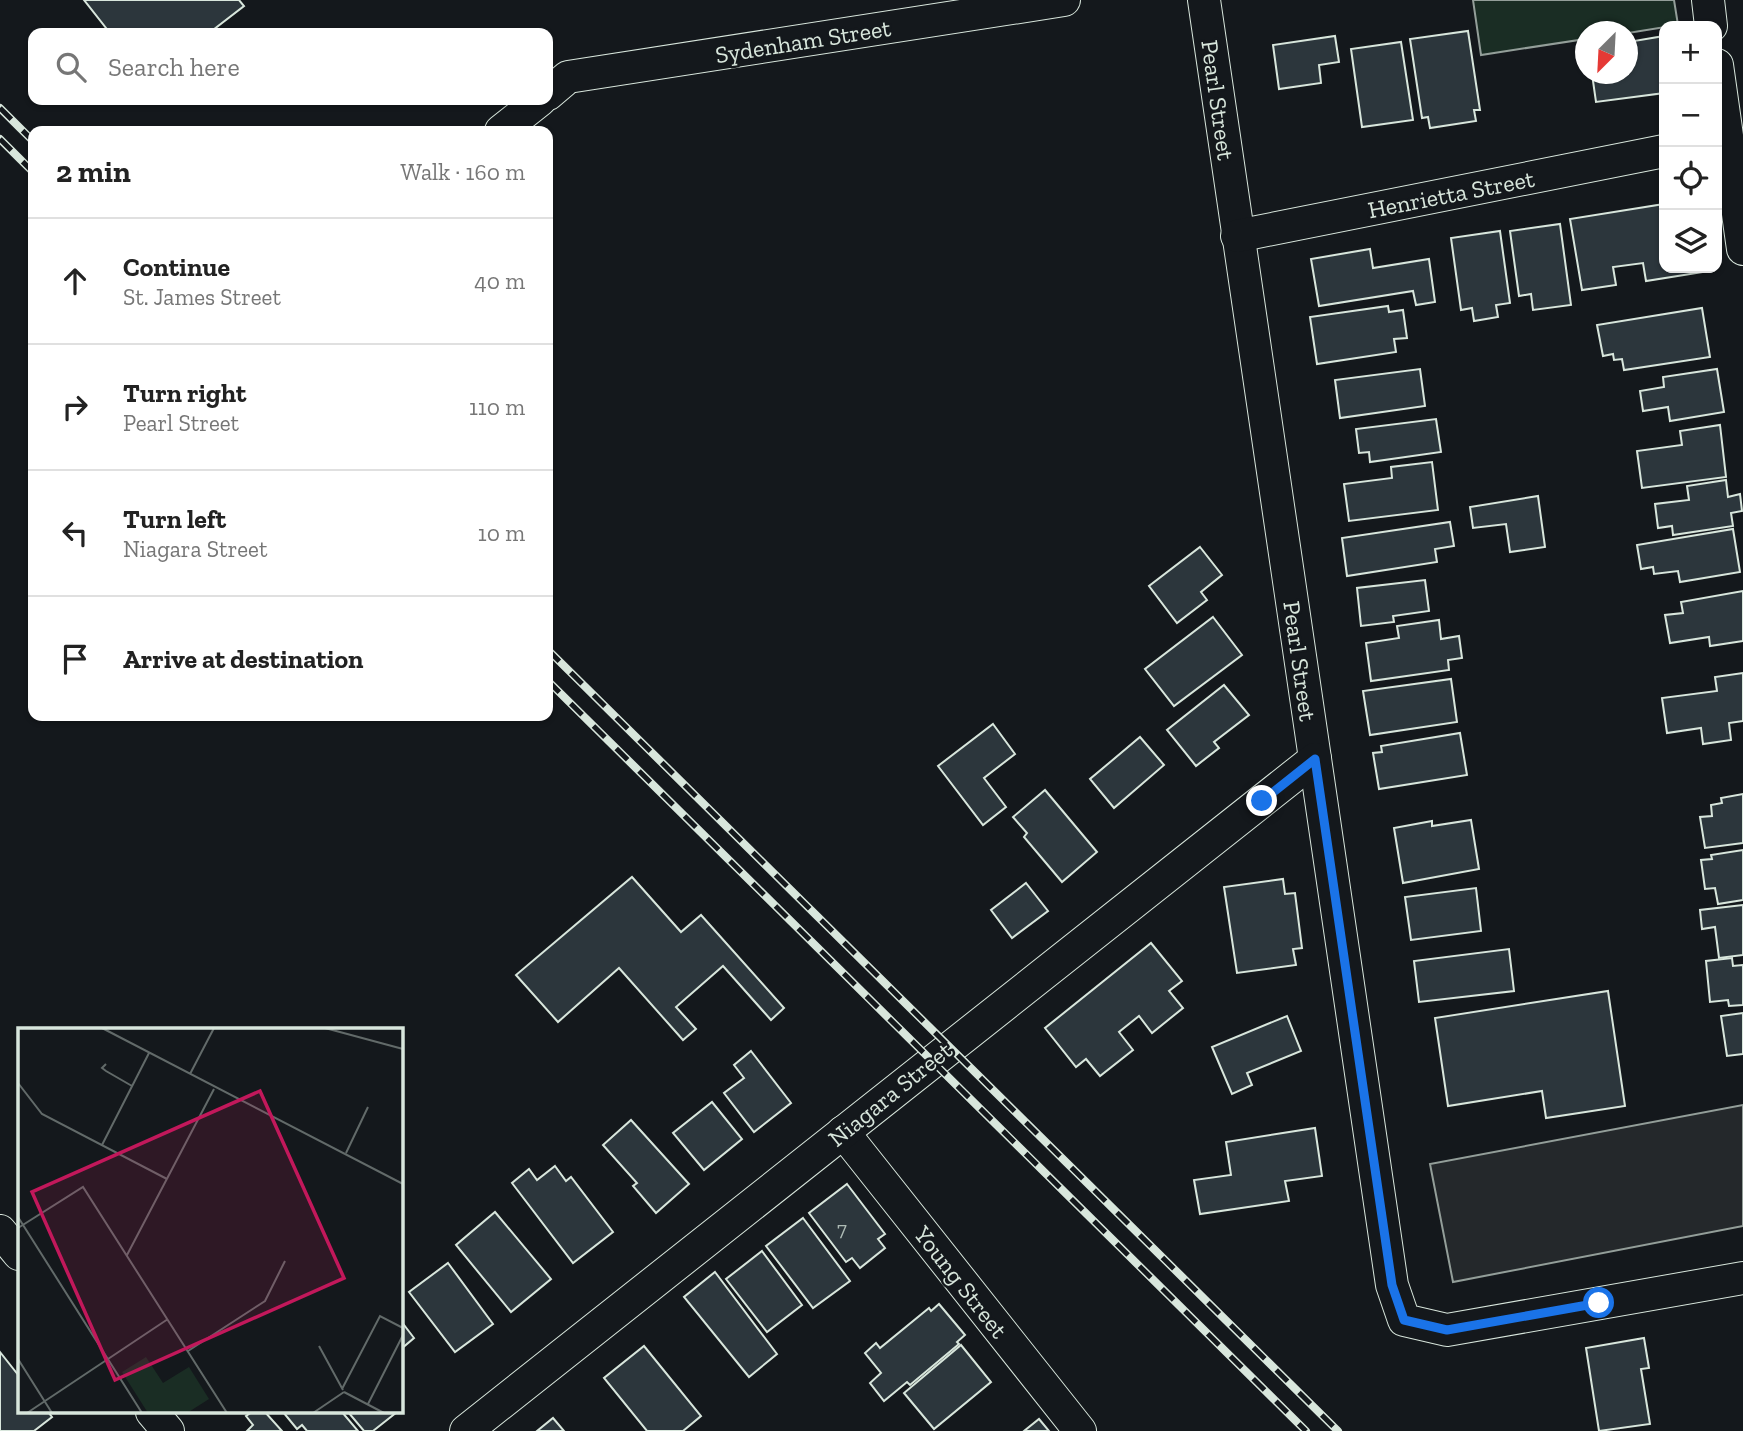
<!DOCTYPE html>
<html lang="en">
<head>
<meta charset="utf-8">
<style>
  :root { --surface:#fff; --page:#f6f6f6; --text:#222; --muted:#767676; --line:#e0e0e0 }
  body { margin:0; font-family:"Zilla Slab",serif; background:var(--page); color:var(--text) }
  .controls { position:absolute; right:21px; top:21px; display:grid; overflow:hidden; border-radius:14px; box-shadow:0 2px 5px #0004 }
  .controls button { width:63px; height:63px; display:grid; place-items:center; padding:0; border:0; border-bottom:2px solid var(--line); background:var(--surface); color:var(--text); font:35px sans-serif }
  .compass { position:absolute; left:1575px; top:21px; width:63px; height:63px; border-radius:50%; background:var(--surface); box-shadow:0 2px 5px #0004; rotate:204deg }
  .stop { position:absolute; width:21px; height:21px; margin:-16px; border:5px solid #1a73e8; border-radius:50%; background:#fff }
  .stop.end { background:#1a73e8; border-color:#fff; box-shadow:0 2px 7px #0008 }
  .list { margin:0; padding:0; list-style:none }
  h2 { display:flex; justify-content:space-between; align-items:center; height:91px; margin:0; padding:0 28px; font-size:30px }
  h2 small { font-size:23px; font-weight:400; color:var(--muted) }
  .list li { display:grid; grid-template-columns:46px 1fr auto; gap:21px; align-items:center; box-sizing:border-box; height:126px; padding:0 28px; border-top:2px solid var(--line) }
  .list b { display:block; font-size:26px; white-space:nowrap }
  .list p { margin:0; font-size:23px; white-space:nowrap; color:var(--muted) }
  .list em { font-size:23px; font-style:normal; color:var(--muted) }
  .icon { flex:none; width:38px; height:38px; fill:none; stroke:currentColor; stroke-width:2; stroke-linecap:round; stroke-linejoin:round }
  .map { position:relative; flex:none; width:1743px; height:1431px; overflow:hidden }
  .search { position:absolute; background:var(--surface); box-shadow:0 2px 5px #0004; left:28px; top:28px; width:525px; height:77px; display:flex; align-items:center; gap:18px; box-sizing:border-box; padding:0 24px; border-radius:14px; color:var(--muted); font-size:26px }
  .panel { position:absolute; background:var(--surface); box-shadow:0 2px 5px #0004; left:28px; top:126px; width:525px; height:595px; border-radius:14px }
  .map>svg:first-child { display:block }
</style>
</head>
<body>
<div class="map">
<svg width="1743" height="1431" viewBox="0 0 1743 1431">
  <rect width="100%" height="100%" fill="#14181c"/>
  <polygon fill="#1a2d24" stroke="#939e99" stroke-width="2" points="1473,0 1674,0 1678,25 1628,33 1586,32 1585,39 1481,55"/>
  <polygon fill="#24282b" stroke="#939e99" stroke-width="2" points="1743,1105 1743,1226 1453,1282 1430,1164"/>
  <g fill="#2c363c" stroke="#d8e6dc" stroke-width="2">
    <polygon points="84,0 239,0 244,6 209,33 110,33"/>
    <polygon points="1468,31 1480,110 1474,110 1476,121 1430,128 1428,117 1422,118 1410,39"/>
    <polygon points="1335,36 1339,62 1319,65 1321,83 1279,89 1273,45"/>
    <polygon points="1664,36 1664,93 1596,102 1592,74 1628,74 1628,42"/>
    <polygon points="1401,42 1413,120 1362,127 1351,49"/>
    <polygon points="1664,204 1664,268 1702,268 1703,272 1646,281 1643,263 1613,267 1616,285 1582,290 1570,219"/>
    <polygon points="1560,224 1571,305 1533,310 1531,294 1519,296 1510,231"/>
    <polygon points="1500,231 1510,303 1496,305 1498,317 1474,321 1472,308 1461,310 1451,238"/>
    <polygon points="1370,249 1373,268 1429,259 1435,302 1416,305 1413,291 1319,306 1311,259"/>
    <polygon points="1388,306 1389,312 1403,310 1407,338 1394,339 1396,352 1317,364 1310,317"/>
    <polygon points="1702,308 1710,357 1624,370 1622,359 1614,360 1613,354 1603,356 1597,325"/>
    <polygon points="1420,369 1425,406 1340,418 1335,380"/>
    <polygon points="1717,369 1724,412 1670,421 1668,407 1643,411 1640,391 1664,387 1663,377"/>
    <polygon points="1436,419 1441,452 1370,462 1369,452 1359,453 1356,429"/>
    <polygon points="1720,425 1726,477 1642,488 1637,451 1682,445 1680,431"/>
    <polygon points="1432,462 1438,510 1349,521 1344,484 1392,478 1391,467"/>
    <polygon points="1726,480 1728,497 1740,494 1742,511 1731,513 1733,526 1673,535 1672,526 1658,528 1655,504 1689,500 1687,486"/>
    <polygon points="1538,496 1545,547 1510,552 1506,524 1473,528 1470,507"/>
    <polygon points="1450,522 1454,546 1435,549 1437,562 1347,576 1342,538"/>
    <polygon points="1733,529 1740,572 1680,582 1678,571 1654,574 1653,567 1641,569 1637,545"/>
    <polygon points="1200,547 1222,575 1201,592 1207,600 1177,623 1149,586"/>
    <polygon points="1425,580 1429,611 1393,616 1394,622 1361,626 1357,588"/>
    <polygon points="1743,591 1743,641 1710,646 1709,637 1670,643 1665,615 1683,613 1681,602"/>
    <polygon points="1213,617 1242,655 1174,706 1145,669"/>
    <polygon points="1439,620 1441,639 1459,636 1462,658 1448,660 1449,670 1371,681 1366,643 1399,638 1397,626"/>
    <polygon points="1743,673 1743,721 1729,723 1731,740 1703,744 1701,728 1667,733 1662,698 1717,691 1715,677"/>
    <polygon points="1451,679 1457,722 1370,735 1363,691"/>
    <polygon points="1224,685 1249,715 1214,742 1219,748 1196,766 1167,730"/>
    <polygon points="993,724 1015,754 984,778 1006,807 983,825 938,766"/>
    <polygon points="1460,733 1467,775 1379,789 1373,753 1382,752 1381,746"/>
    <polygon points="1140,737 1164,765 1114,808 1090,779"/>
    <polygon points="1045,790 1097,852 1062,882 1024,837 1027,833 1013,817"/>
    <polygon points="1743,794 1743,843 1705,848 1700,817 1712,816 1711,805 1722,803 1721,798"/>
    <polygon points="1471,820 1479,869 1403,883 1394,828 1432,821 1432,826"/>
    <polygon points="1743,850 1743,900 1718,904 1715,888 1705,889 1701,860 1712,859 1711,855"/>
    <polygon points="632,877 681,932 701,915 784,1008 771,1020 723,966 676,1007 696,1029 683,1040 619,968 558,1022 516,975"/>
    <polygon points="1283,879 1285,894 1295,893 1302,948 1293,949 1296,965 1237,973 1224,887"/>
    <polygon points="1026,883 1048,911 1012,938 991,910"/>
    <polygon points="1476,888 1481,931 1411,940 1405,897"/>
    <polygon points="1743,905 1743,955 1719,958 1715,927 1702,929 1700,910"/>
    <polygon points="1151,943 1182,981 1169,991 1183,1008 1152,1033 1139,1016 1119,1032 1133,1050 1100,1076 1086,1059 1076,1067 1045,1028"/>
    <polygon points="1509,949 1514,991 1419,1002 1414,961"/>
    <polygon points="1732,958 1733,966 1743,965 1743,1005 1729,1006 1728,1000 1710,1002 1706,961"/>
    <polygon points="1608,991 1625,1106 1546,1118 1542,1091 1448,1106 1435,1018"/>
    <polygon points="1743,1013 1743,1054 1727,1056 1721,1016"/>
    <polygon points="1287,1016 1301,1051 1247,1073 1252,1085 1232,1094 1212,1047"/>
    <polygon points="751,1051 791,1103 754,1132 724,1093 744,1078 734,1065"/>
    <polygon points="712,1102 742,1139 704,1170 673,1133"/>
    <polygon points="631,1120 689,1184 656,1213 633,1186 637,1183 603,1145"/>
    <polygon points="1315,1128 1322,1176 1285,1181 1289,1201 1200,1214 1194,1180 1231,1175 1226,1142"/>
    <polygon points="555,1166 566,1181 571,1177 613,1232 573,1263 512,1183 529,1169 537,1180"/>
    <polygon points="847,1184 885,1234 878,1239 885,1248 860,1268 852,1258 846,1262 809,1213"/>
    <polygon points="495,1212 551,1279 511,1312 456,1245"/>
    <polygon points="803,1218 850,1281 813,1308 766,1246"/>
    <polygon points="762,1251 802,1305 767,1332 726,1279"/>
    <polygon points="448,1263 493,1324 455,1352 409,1292"/>
    <polygon points="715,1272 777,1354 749,1377 684,1297"/>
    <polygon points="939,1304 965,1335 957,1342 959,1344 910,1385 907,1382 884,1401 870,1383 881,1373 865,1353 876,1343 880,1348 929,1308 931,1311"/>
    <polygon points="401,1321 414,1338 401,1349"/>
    <polygon points="1644,1338 1649,1368 1641,1369 1650,1424 1599,1431 1586,1348"/>
    <polygon points="961,1345 991,1382 934,1429 904,1393"/>
    <polygon points="644,1346 701,1416 683,1431 647,1431 604,1378"/>
    <polygon points="0,1352 19,1376 19,1412 48,1412 52,1417 34,1431 0,1431"/>
    <polygon points="252,1412 265,1412 282,1431 247,1431 253,1425 246,1416"/>
    <polygon points="283,1412 342,1412 358,1431 307,1431 302,1425 297,1429"/>
    <polygon points="348,1412 397,1412 373,1431 364,1431"/>
    <polygon points="553,1418 564,1431 537,1431"/>
    <polygon points="1039,1419 1049,1431 1024,1431"/>
  </g>
  <g fill="none" stroke-linecap="round" stroke-linejoin="round">
    <g stroke="#d8e6dc" stroke-width="34">
      <g id="minor">
        <polyline points="1204,0 1392,1285 1404,1320 1447,1330 1743,1278"/>
        <polyline points="1708,0 1711,26"/>
        <polyline points="1717,65 1743,249"/>
        <polyline points="548,94 568,77 1064,0"/>
        <polyline points="501,131 540,100"/>
        <polyline points="1237,236 1664,151"/>
        <polyline points="843,1132 1080,1431"/>
        <polyline points="0,1231 19,1254"/>
        <polyline points="152,1412 168,1431"/>
        <polyline points="466,1431 1315,759"/>
      </g>
    </g>
    <use href="#minor" stroke="#14181c" stroke-width="32"/>
    <g stroke="#d8e6dc" stroke-width="8">
      <g id="rail">
        <polyline points="0,108 33,141"/>
        <polyline points="0,139 33,172"/>
        <polyline points="548,650 1338,1431"/>
        <polyline points="548,681 1306,1431"/>
      </g>
    </g>
    <use href="#rail" stroke="#14181c" stroke-width="5" stroke-dasharray="16" stroke-linecap="butt"/>
  </g>
  <g fill="none" stroke-linecap="round" stroke-linejoin="round">
    <polyline stroke="#1a73e8" stroke-width="9" points="1262,801 1315,759 1392,1285 1404,1320 1447,1330 1599,1303"/>
  </g>
  <g text-anchor="middle" dominant-baseline="central" stroke-width="5" stroke-linejoin="round" paint-order="stroke">
    <g font-size="21" fill="#adbab4">
      <text x="842" y="1228">7</text>
    </g>
    <g font-size="24" fill="#d8e6dc" stroke="#14181c">
      <text transform="translate(803 41) rotate(-9)">Sydenham Street</text>
      <text transform="translate(1218 100) rotate(82)">Pearl Street</text>
      <text transform="translate(1451 194) rotate(-11)">Henrietta Street</text>
      <text transform="translate(1300 661) rotate(82)">Pearl Street</text>
      <text transform="translate(890 1094) rotate(-39)">Niagara Street</text>
      <text transform="translate(961 1282) rotate(52)">Young Street</text>
    </g>
  </g>
  <g transform="translate(18 1028)">
    <rect width="385" height="385" fill="#14181c"/>
    <path d="M128,329L145,355L171,339L191,371L169,385H130L104,344Z" fill="#1a2d24"/>
    <path fill="none" stroke="#626a69" stroke-width="2" d="M84,0L385,156M307,0L385,21M88,36L84,40L88,43L114,58M172,46L196,0M0,55L24,86L149,151M84,117L131,25M328,125L350,79M0,189L124,385M0,200L65,159L209,385M109,227L196,61M301,318L325,362M170,323L247,273L267,233M0,331L34,385M324,361L362,288L385,300M326,364L366,385M350,376L385,307M9,385L150,291M295,385L326,364"/>
    <path fill="#c2185b" fill-opacity="0.15" stroke="#c2185b" stroke-width="3.5" d="M242,63L326,250L97,352L14,164Z"/>
    <rect width="385" height="385" fill="none" stroke="#d8e6dc" stroke-width="3.5"/>
  </g>
</svg>
<div class="controls">
<button>+</button>
<button>−</button>
<button><svg class="icon" aria-label="locate" viewBox="0 0 24 24"><circle cx="12" cy="12" r="6"/><path d="M12 2v4M12 18v4M2 12h4M18 12h4"/></svg></button>
<button><svg class="icon" aria-label="layers" viewBox="0 0 24 24"><path d="M12 4l9 5-9 5-9-5zM3 14l9 5 9-5"/></svg></button>
</div>
<svg class="compass" viewBox="-18 -18 36 36"><path d="M0-13l5 13h-10z" fill="#e53935"/><path d="M0 13l5-13h-10z" fill="#767676"/></svg>
<div class="stop" style="left:1599px;top:1303px"></div>
<div class="stop end" style="left:1262px;top:801px"></div>
<div class="search"><svg class="icon" aria-label="search" viewBox="0 0 24 24"><circle cx="10" cy="10" r="6"/><path d="M15 15l6 6"/></svg>Search here</div>
<section class="panel">
<h2>2 min<small>Walk · 160 m</small></h2>
<ul class="list">
<li><svg class="icon" aria-label="ahead" viewBox="0 0 24 24"><path d="M12 20V5M6 11l6-6 6 6"/></svg><div><b>Continue</b><p>St. James Street</p></div><em>40 m</em></li>
<li><svg class="icon" aria-label="right" viewBox="0 0 24 24"><path d="M7 20v-9h11M14 6l5 5-5 5"/></svg><div><b>Turn right</b><p>Pearl Street</p></div><em>110 m</em></li>
<li><svg class="icon" aria-label="left" viewBox="0 0 24 24"><path d="M17 20v-9H6M10 6l-5 5 5 5"/></svg><div><b>Turn left</b><p>Niagara Street</p></div><em>10 m</em></li>
<li><svg class="icon" aria-label="arrive" viewBox="0 0 24 24"><path d="M6 21V4h12l-3 4 3 4H6"/></svg><div><b>Arrive at destination</b></div></li>
</ul>
</section>
</div>
</body>
</html>
